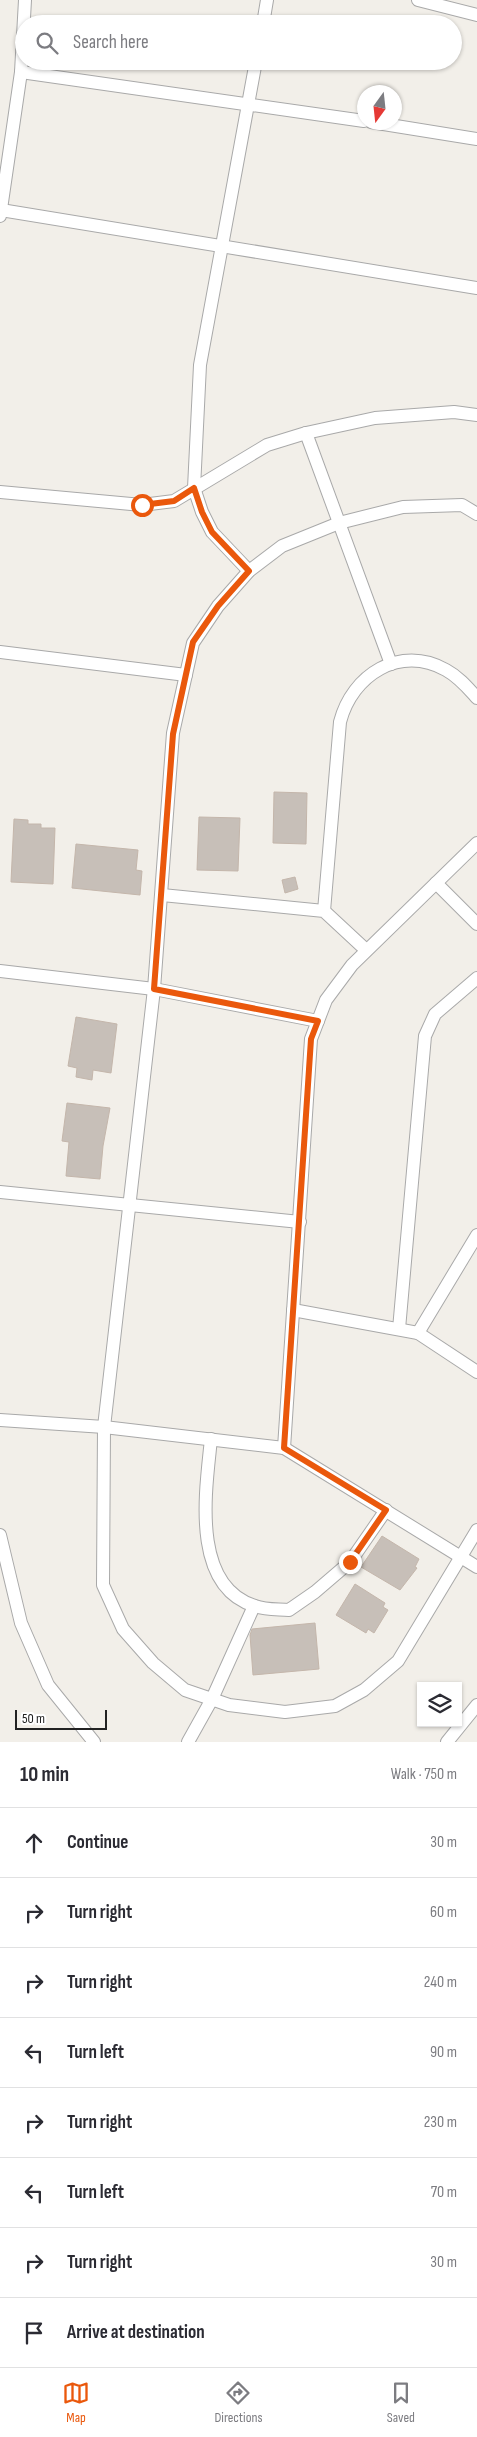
<!DOCTYPE html>
<html lang="en">
<head>
<meta charset="utf-8">
<style>
  :root { --surface:#fff; --page:#f7f7f7; --text:#2b2b33; --muted:#7c7c81; --line:#e1e1e2; --accent:#ea580c }
  body { margin:0; font-family:"Sofia Sans Condensed",sans-serif; background:var(--page); color:var(--text) }
  .controls { position:absolute; right:15px; bottom:15px; display:grid; overflow:hidden; border-radius:0px; box-shadow:0 1px 4px #0004 }
  .controls button { width:45px; height:45px; display:grid; place-items:center; padding:0; border:0; border-bottom:1px solid var(--line); background:var(--surface); color:var(--text); font:25px sans-serif }
  .compass { position:absolute; left:357px; top:85px; width:45px; height:45px; border-radius:50%; background:var(--surface); box-shadow:0 1px 4px #0004; rotate:195deg }
  .scale { position:absolute; left:15px; bottom:12px; width:92px; box-sizing:border-box; padding-left:5px; border:2px solid #222; border-top:0; font-size:14px; line-height:18px; white-space:nowrap; color:#222; -webkit-text-stroke:4px #fff; paint-order:stroke }
  .stop { position:absolute; width:15px; height:15px; margin:-11px; border:4px solid #ea580c; border-radius:50%; background:#fff }
  .stop.end { background:#ea580c; border-color:#fff; box-shadow:0 1px 5px #0008 }
  .list { margin:0; padding:0; list-style:none }
  h2 { display:flex; justify-content:space-between; align-items:center; height:65px; margin:0; padding:0 20px; font-size:21px }
  h2 small { font-size:16px; font-weight:400; color:var(--muted) }
  .list li { display:grid; grid-template-columns:32px 1fr auto; gap:15px; align-items:center; box-sizing:border-box; height:70px; padding:0 20px; border-top:1px solid var(--line) }
  .list b { display:block; font-size:19px; white-space:nowrap }
  .list em { font-size:16px; font-style:normal; color:var(--muted) }
  .icon { flex:none; width:28px; height:28px; fill:none; stroke:currentColor; stroke-width:2; stroke-linecap:round; stroke-linejoin:round }
  .map { position:relative; flex:none; width:477px; height:1742px; overflow:hidden }
  .search { position:absolute; background:var(--surface); box-shadow:0 1px 4px #0004; left:15px; right:15px; top:15px; height:55px; display:flex; align-items:center; gap:12px; box-sizing:border-box; padding:0 18px; border-radius:28px; color:var(--muted); font-size:19px }
  .sheet { height:625px; background:var(--surface) }
  nav { display:flex; justify-content:space-around; align-items:center; box-sizing:border-box; height:70px; border-top:1px solid var(--line); background:var(--surface); font-size:14px; color:var(--muted) }
  nav a { display:grid; justify-items:center; gap:2px }
  nav .on { color:var(--accent) }
  .map>svg:first-child { display:block }
</style>
</head>
<body>
<div class="map">
<svg width="477" height="1742" viewBox="0 0 477 1742">
  <rect width="100%" height="100%" fill="#f2efe9"/>
  <g fill="#c7bfb8" stroke="#c4b6ab">
    <polygon points="274,792 307,793 306,844 273,843"/>
    <polygon points="199,817 240,818 238,871 197,870"/>
    <polygon points="14,819 28,820 28,824 41,824 41,828 55,828 53,884 11,882"/>
    <polygon points="76,844 138,850 136,870 142,871 140,895 72,888"/>
    <polygon points="295,877 298,889 285,893 282,880"/>
    <polygon points="76,1017 117,1024 111,1073 93,1070 92,1080 76,1077 77,1068 68,1066"/>
    <polygon points="67,1103 110,1108 103,1146 100,1179 66,1176 69,1142 62,1141"/>
    <polygon points="382,1536 419,1559 415,1567 417,1568 400,1590 361,1567"/>
    <polygon points="355,1584 385,1603 383,1607 388,1610 374,1633 368,1629 366,1633 336,1615"/>
    <polygon points="315,1623 319,1669 253,1675 250,1635 252,1629"/>
  </g>
  <g fill="none" stroke-linecap="round" stroke-linejoin="round">
    <g stroke="#a9a9a9" stroke-width="14">
      <g id="minor">
        <polyline points="418,0 477,15"/>
        <polyline points="263,24 267,0"/>
        <polyline points="21,72 364,121"/>
        <polyline points="371,122 477,139"/>
        <polyline points="1,210 477,288"/>
        <polyline points="0,216 21,72 25,0"/>
        <polyline points="306,433 391,664"/>
        <polyline points="0,492 142,505 174,501 267,445 306,433 375,418 454,412 477,415"/>
        <polyline points="477,514 462,505 403,507 339,523 282,546 249,571 218,606 193,643 173,733 154,989 104,1427 103,1585 123,1629 153,1663 185,1690 229,1705 285,1712 335,1706 364,1690 398,1661 477,1530"/>
        <polyline points="249,571 212,532 202,512 194,488 200,365 256,61"/>
        <polyline points="0,652 186,675"/>
        <polyline points="436,883 477,924"/>
        <polyline points="162,895 324,911 366,950"/>
        <path d="M324,911L340,722C352,675 400,644 446,670C459,677 468,688 477,698"/>
        <polyline points="0,971 154,989 318,1021"/>
        <polyline points="0,1192 300,1222"/>
        <polyline points="293,1310 418,1333 477,1372"/>
        <polyline points="399,1329 425,1036 435,1014 477,978"/>
        <polyline points="418,1333 477,1235"/>
        <polyline points="0,1420 104,1427 284,1448 477,1567"/>
        <path d="M211,1439C206,1489 190,1586 255,1606C265,1610 278,1609 289,1610L315,1592L350,1562L386,1510"/>
        <polyline points="284,1448 311,1039 326,1000 352,965 477,843"/>
        <polyline points="0,1535 21,1623 48,1685 94,1742"/>
        <polyline points="188,1742 212,1699 254,1606"/>
        <polyline points="447,1742 477,1705"/>
      </g>
    </g>
    <use href="#minor" stroke="#fff" stroke-width="12"/>
  </g>
  <g fill="none" stroke-linecap="round" stroke-linejoin="round">
    <polyline stroke="#ea580c" stroke-width="6" points="142,505 174,501 194,488 202,512 212,532 249,571 218,606 193,642 173,734 154,989 318,1021 311,1039 284,1448 386,1510 350,1562"/>
  </g>
</svg>
<div class="controls">
<button><svg class="icon" aria-label="layers" viewBox="0 0 24 24"><path d="M12 4l9 5-9 5-9-5zM3 14l9 5 9-5"/></svg></button>
</div>
<svg class="compass" viewBox="-18 -18 36 36"><path d="M0-13l5 13h-10z" fill="#e53935"/><path d="M0 13l5-13h-10z" fill="#7c7c81"/></svg>
<div class="scale">50 m</div>
<div class="stop" style="left:142px;top:505px"></div>
<div class="stop end" style="left:350px;top:1562px"></div>
<div class="search"><svg class="icon" aria-label="search" viewBox="0 0 24 24"><circle cx="10" cy="10" r="6"/><path d="M15 15l6 6"/></svg>Search here</div>
</div>
<section class="sheet">
<h2>10 min<small>Walk · 750 m</small></h2>
<ul class="list">
<li><svg class="icon" aria-label="ahead" viewBox="0 0 24 24"><path d="M12 20V5M6 11l6-6 6 6"/></svg><div><b>Continue</b></div><em>30 m</em></li>
<li><svg class="icon" aria-label="right" viewBox="0 0 24 24"><path d="M7 20v-9h11M14 6l5 5-5 5"/></svg><div><b>Turn right</b></div><em>60 m</em></li>
<li><svg class="icon" aria-label="right" viewBox="0 0 24 24"><path d="M7 20v-9h11M14 6l5 5-5 5"/></svg><div><b>Turn right</b></div><em>240 m</em></li>
<li><svg class="icon" aria-label="left" viewBox="0 0 24 24"><path d="M17 20v-9H6M10 6l-5 5 5 5"/></svg><div><b>Turn left</b></div><em>90 m</em></li>
<li><svg class="icon" aria-label="right" viewBox="0 0 24 24"><path d="M7 20v-9h11M14 6l5 5-5 5"/></svg><div><b>Turn right</b></div><em>230 m</em></li>
<li><svg class="icon" aria-label="left" viewBox="0 0 24 24"><path d="M17 20v-9H6M10 6l-5 5 5 5"/></svg><div><b>Turn left</b></div><em>70 m</em></li>
<li><svg class="icon" aria-label="right" viewBox="0 0 24 24"><path d="M7 20v-9h11M14 6l5 5-5 5"/></svg><div><b>Turn right</b></div><em>30 m</em></li>
<li><svg class="icon" aria-label="arrive" viewBox="0 0 24 24"><path d="M6 21V4h12l-3 4 3 4H6"/></svg><div><b>Arrive at destination</b></div></li>
</ul>
</section>
<nav>
<a class="on"><svg class="icon" aria-label="map" viewBox="0 0 24 24"><path d="M3 6l6-2 6 2 6-2v14l-6 2-6-2-6 2zM9 4v14M15 6v14"/></svg>Map</a>
<a><svg class="icon" aria-label="directions" viewBox="0 0 24 24"><path d="M12 3l9 9-9 9-9-9zM9 14v-3h6M13 9l2 2-2 2"/></svg>Directions</a>
<a><svg class="icon" aria-label="saved" viewBox="0 0 24 24"><path d="M7 4h10v16l-5-4-5 4z"/></svg>Saved</a>
</nav>
</body>
</html>
